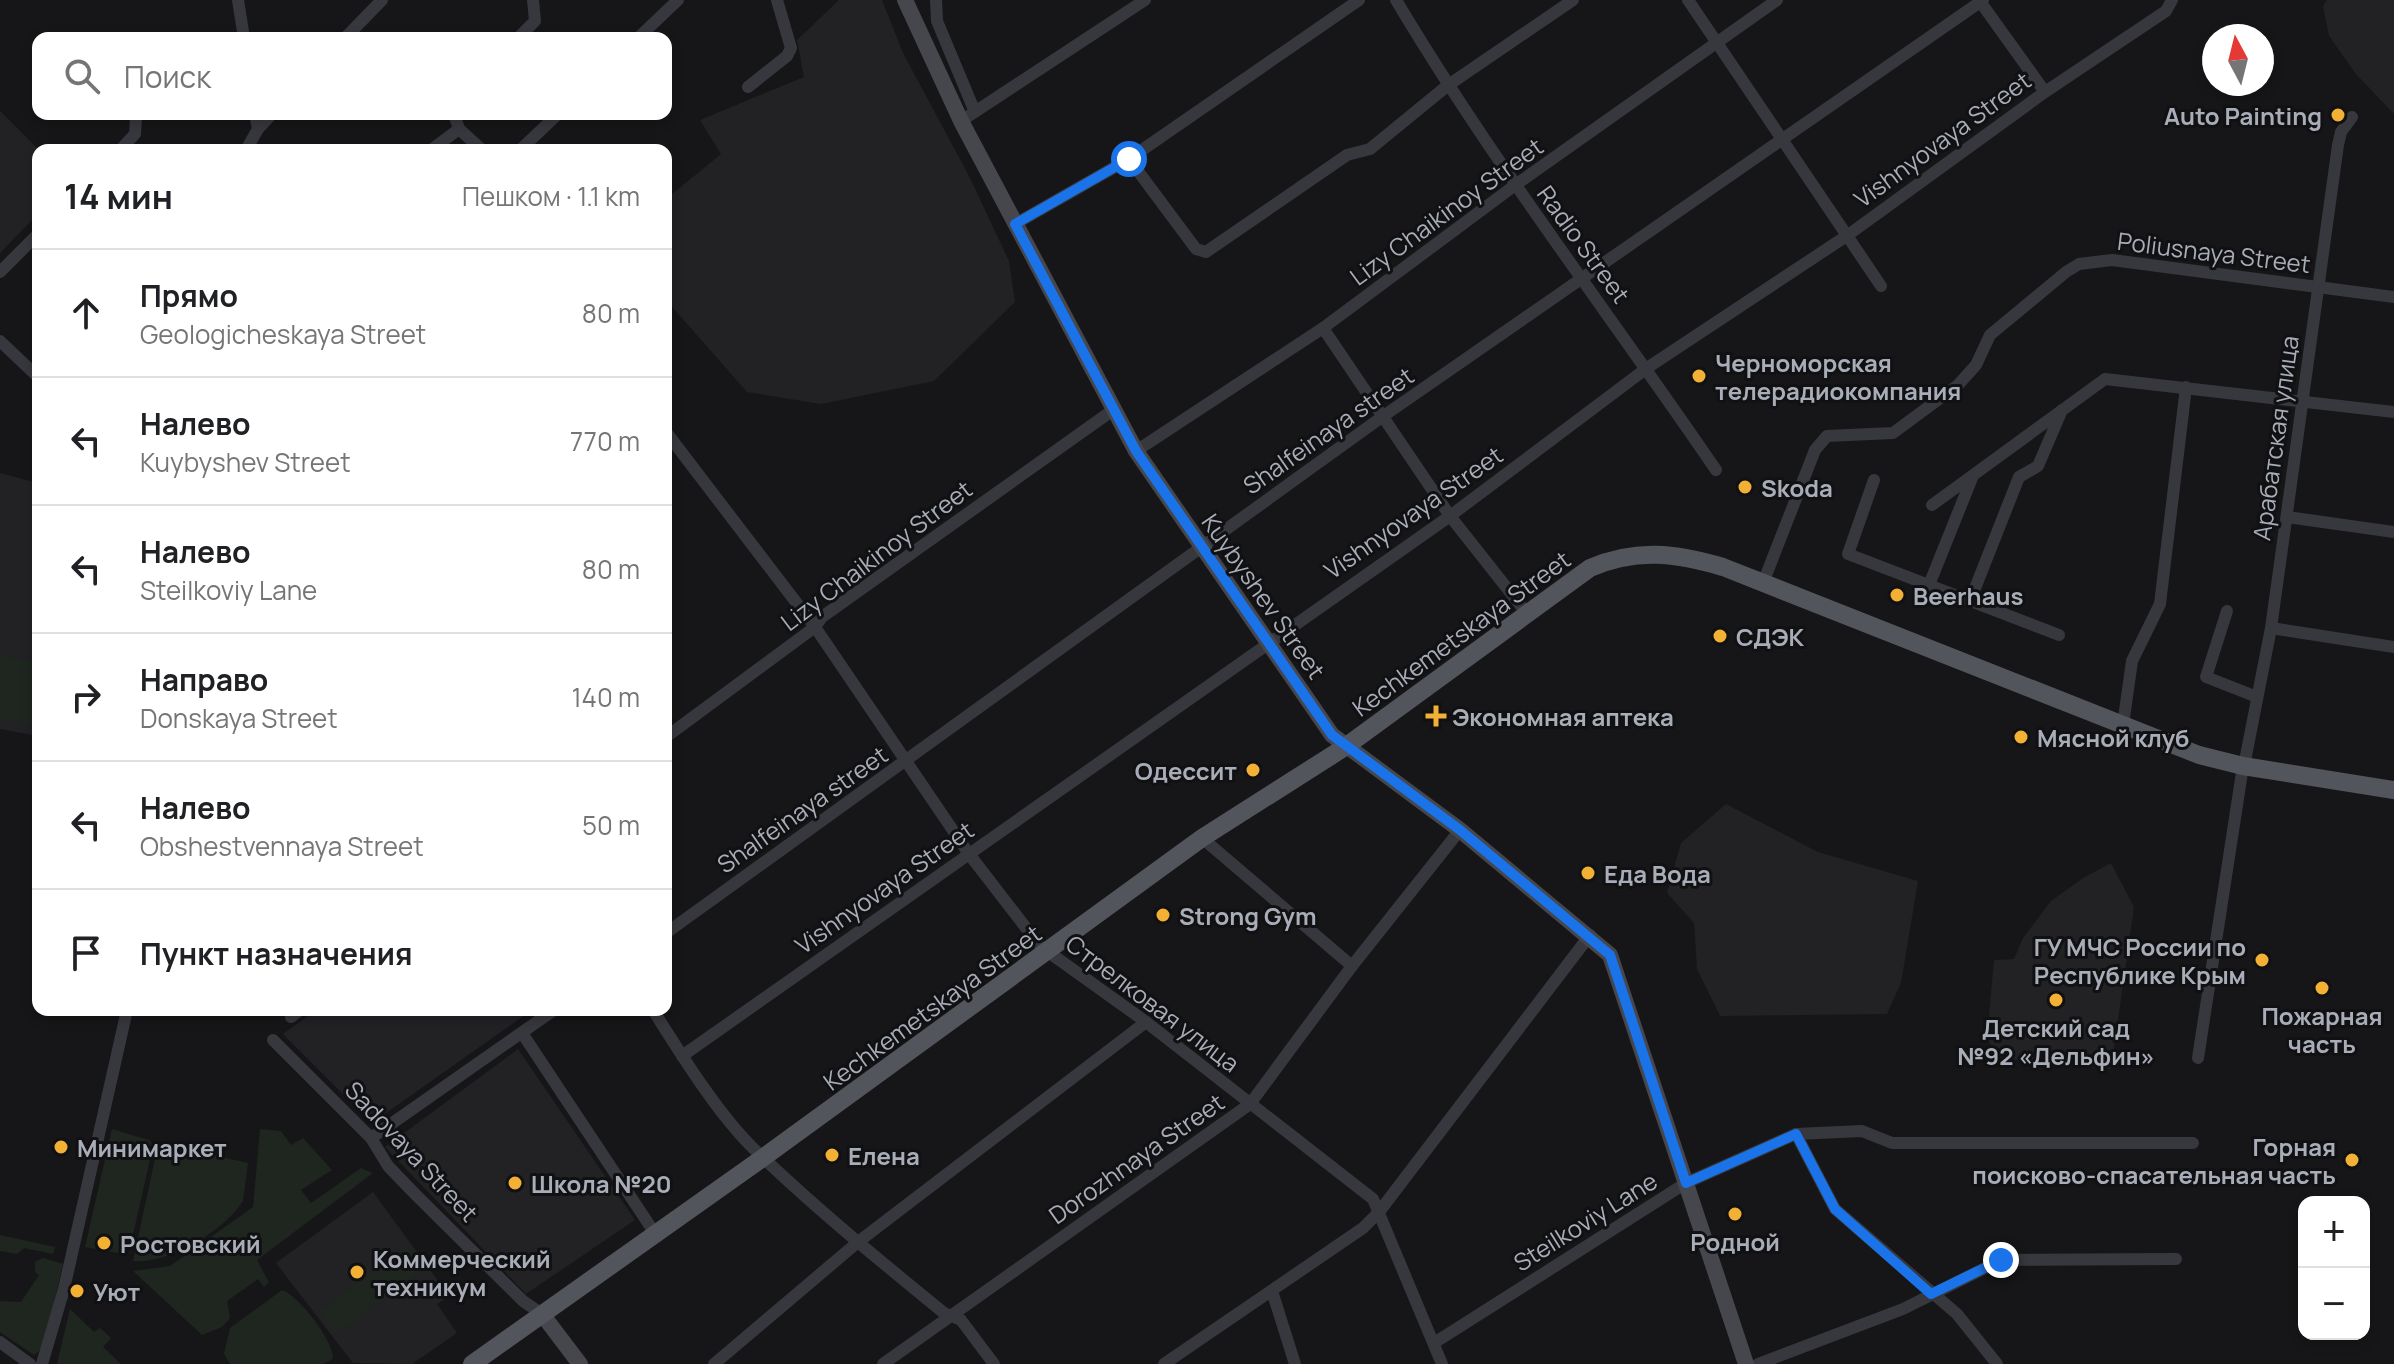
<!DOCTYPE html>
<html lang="ru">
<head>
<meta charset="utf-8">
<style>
  :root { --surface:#fff; --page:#f2f2f2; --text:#202124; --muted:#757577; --line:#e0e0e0 }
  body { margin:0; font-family:Manrope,sans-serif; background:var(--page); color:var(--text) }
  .controls { position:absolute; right:24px; bottom:24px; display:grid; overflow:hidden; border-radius:16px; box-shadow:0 4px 12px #0003 }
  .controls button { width:72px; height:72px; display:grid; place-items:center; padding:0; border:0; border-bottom:2px solid var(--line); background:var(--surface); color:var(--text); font:40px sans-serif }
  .compass { position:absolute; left:2202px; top:24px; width:72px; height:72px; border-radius:50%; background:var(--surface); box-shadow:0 4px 12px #0003; rotate:353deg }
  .stop { position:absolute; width:24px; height:24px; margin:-18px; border:6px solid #1a73e8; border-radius:50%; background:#fff }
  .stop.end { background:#1a73e8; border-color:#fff; box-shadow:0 2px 8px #0008 }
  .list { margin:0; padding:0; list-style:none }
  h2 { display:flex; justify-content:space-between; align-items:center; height:104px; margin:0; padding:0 32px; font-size:34px }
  h2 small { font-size:26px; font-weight:400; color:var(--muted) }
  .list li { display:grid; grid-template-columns:52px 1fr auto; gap:24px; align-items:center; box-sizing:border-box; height:128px; padding:0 32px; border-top:2px solid var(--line) }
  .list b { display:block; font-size:30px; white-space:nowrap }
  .list p { margin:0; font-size:26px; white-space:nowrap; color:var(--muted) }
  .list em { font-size:26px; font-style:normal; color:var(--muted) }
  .icon { flex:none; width:44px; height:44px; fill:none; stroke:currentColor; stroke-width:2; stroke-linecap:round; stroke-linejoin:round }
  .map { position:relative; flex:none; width:2394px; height:1364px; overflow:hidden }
  .search { position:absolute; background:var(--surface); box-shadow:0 4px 12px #0003; left:32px; top:32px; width:640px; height:88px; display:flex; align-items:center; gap:20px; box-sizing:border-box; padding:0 28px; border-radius:16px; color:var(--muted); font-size:30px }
  .panel { position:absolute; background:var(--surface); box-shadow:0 4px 12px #0003; left:32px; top:144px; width:640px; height:872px; border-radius:16px }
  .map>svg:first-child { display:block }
</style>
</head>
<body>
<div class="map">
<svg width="2394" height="1364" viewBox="0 0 2394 1364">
  <rect width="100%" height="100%" fill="#161618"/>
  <g fill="#222225">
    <polygon points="839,0 882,0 903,53 969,176 1009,261 1015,302 934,381 821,404 747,392 666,300 666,199 721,154 700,120 804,77 797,40"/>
    <polygon points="2327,0 2394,0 2394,114 2356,74 2329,36 2323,6"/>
    <polygon points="0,111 39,150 38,214 0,253"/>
    <polygon points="0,473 38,483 38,736 0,729"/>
    <polygon points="1726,804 1818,852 1918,881 1901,983 1887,1014 1720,1016 1697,969 1694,923 1667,893 1681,843"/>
    <polygon points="2111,863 2134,907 2111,1069 1997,1058 1987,1037 1994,960 2014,959 2023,938 2051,901 2083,878"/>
    <polygon points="316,1010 532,1010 372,1123 283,1034"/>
    <polygon points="518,1049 635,1220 526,1294 385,1147"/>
    <polygon points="373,1192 449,1296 437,1304 457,1333 412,1364 353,1363 276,1263"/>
  </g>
  <g fill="#1e261f">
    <polygon points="0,656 38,662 38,724 0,719"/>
    <polygon points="112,1129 149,1140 153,1146 130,1248 124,1254 85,1247"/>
    <polygon points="260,1129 281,1131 291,1145 303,1138 332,1170 301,1190 311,1203 361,1168 373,1173 257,1260 269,1282 264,1287 258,1279 227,1301 230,1318 222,1327 202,1335 133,1271 170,1266 253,1207"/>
    <path d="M166,1144L248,1163L243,1201C225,1230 168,1265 133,1261L157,1149Z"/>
    <polygon points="0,1235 55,1247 53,1254 24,1248 17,1254 0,1251"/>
    <polygon points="407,1247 424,1269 336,1334 319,1311"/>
    <polygon points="43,1258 63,1264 44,1347 34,1355 0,1332 0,1301 21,1302 39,1275 35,1272 35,1262"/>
    <path d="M282,1290C299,1296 334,1341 333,1359L323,1364H230L224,1354L230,1328Z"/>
    <polygon points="70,1309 94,1332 100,1328 111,1338 103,1347 121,1364 57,1364"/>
  </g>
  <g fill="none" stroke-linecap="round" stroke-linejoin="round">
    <g stroke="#37383d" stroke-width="12">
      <polyline points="238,0 244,38"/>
      <polyline points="936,0 937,21 975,112"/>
      <path d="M1396,0C1493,163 1609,313 1716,470"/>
      <polyline points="1688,0 1881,286"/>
      <polyline points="1979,0 2045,92"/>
      <polyline points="345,38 382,0"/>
      <polyline points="518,38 535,21 533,0"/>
      <polyline points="638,38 678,0"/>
      <polyline points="748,87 787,56 791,48 777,0"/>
      <polyline points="454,114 459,129 482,150"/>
      <polyline points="961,121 1145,0"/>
      <polyline points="258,129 272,114"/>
      <polyline points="120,150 135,134 136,119 132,114"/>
      <polyline points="246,150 258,129 255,114"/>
      <polyline points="431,150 459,129"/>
      <polyline points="520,150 558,114"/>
      <polyline points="1129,159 1196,249 1206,252 1347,155 1370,149 1447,86 1573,0"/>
      <polyline points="1015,224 1129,159 1359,0"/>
      <polyline points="0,272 38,234"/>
      <polyline points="1323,328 1450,516 1529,616"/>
      <polyline points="0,341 38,377"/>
      <polyline points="666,432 815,627 969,854 1040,946 1146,1022 1373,1199 1442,1364"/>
      <polyline points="1136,451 1323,328 1514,186 1777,0"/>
      <polyline points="1874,480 1848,554 2059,635"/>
      <polyline points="1932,505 2105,379 2394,412"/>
      <polyline points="2287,517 2394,532"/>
      <polyline points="1763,583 1815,450 1827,436 1893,433 1958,385 1976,365 1990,335 2066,272 2079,264 2112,260 2394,297"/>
      <polyline points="1929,585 1972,478"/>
      <polyline points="1970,601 2019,477 2038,466 2062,410"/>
      <polyline points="2227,611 2206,677 2257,697"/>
      <polyline points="2271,628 2394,647"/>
      <polyline points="2123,725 2132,661 2160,604 2186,387"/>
      <polyline points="666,737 815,627 822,617 1113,410"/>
      <polyline points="2244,766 2271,628 2338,145 2341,132 2352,117"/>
      <polyline points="1202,838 1352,966"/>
      <polyline points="666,933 1382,417 1983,0"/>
      <path d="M653,1010C681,1054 717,1113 754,1149C814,1207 879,1260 944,1313L961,1320L994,1364"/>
      <polyline points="291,1017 300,1010"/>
      <polyline points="522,1033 654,1232"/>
      <polyline points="273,1040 371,1138 388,1166 416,1195 523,1301 542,1314"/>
      <polyline points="682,1056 1450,516 1647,368 1848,235 2045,92 2166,11 2172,0"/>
      <polyline points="2198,1058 2243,766"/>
      <polyline points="1796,1134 1835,1209 1957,1314 1997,1364"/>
      <polyline points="371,1138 554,1010"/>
      <polyline points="1272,1291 1295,1364"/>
      <polyline points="0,1342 30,1364"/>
      <polyline points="1434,1343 1686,1183 1796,1134 1862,1131 1892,1143 2193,1143"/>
      <polyline points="42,1364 64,1289 127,1010"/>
      <polyline points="714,1364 858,1242 1146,1022"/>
      <polyline points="883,1364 1250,1104 1352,966 1460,830"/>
      <polyline points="1164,1364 1363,1228 1379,1212 1590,935"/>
      <polyline points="1758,1364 1903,1309 2001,1260 2176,1259"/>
    </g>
    <g stroke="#45474d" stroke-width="16">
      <polyline points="905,0 961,121 1136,451 1332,735 1460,830 1610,955 1746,1364"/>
      <polyline points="542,1314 580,1364"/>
    </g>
    <path stroke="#53555c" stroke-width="18" d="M472,1364L764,1157L1202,838L1345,747L1590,568C1636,548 1676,553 1723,567L2199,755L2243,766L2394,790"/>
  </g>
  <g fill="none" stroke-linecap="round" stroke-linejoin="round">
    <polyline stroke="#1a73e8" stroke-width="10" points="1129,159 1015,224 1136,451 1332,735 1460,830 1610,955 1686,1183 1796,1134 1835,1209 1931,1294 2001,1260"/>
  </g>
  <g fill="#f2b134" stroke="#111113" stroke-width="3">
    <circle cx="2338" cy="115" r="8"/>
    <circle cx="1699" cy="376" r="8"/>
    <circle cx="1745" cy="487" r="8"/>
    <circle cx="1897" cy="595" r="8"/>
    <circle cx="1720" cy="636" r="8"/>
    <path d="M1432 704h8v8h8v8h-8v8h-8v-8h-8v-8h8z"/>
    <circle cx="2021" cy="737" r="8"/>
    <circle cx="1253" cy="770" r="8"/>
    <circle cx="1588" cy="873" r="8"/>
    <circle cx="1163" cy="915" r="8"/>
    <circle cx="2262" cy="960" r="8"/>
    <circle cx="2322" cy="988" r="8"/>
    <circle cx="2056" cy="1000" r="8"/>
    <circle cx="61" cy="1147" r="8"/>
    <circle cx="832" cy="1155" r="8"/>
    <circle cx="2352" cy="1160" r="8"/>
    <circle cx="515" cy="1183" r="8"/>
    <circle cx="1735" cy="1214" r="8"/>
    <circle cx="104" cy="1243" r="8"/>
    <circle cx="357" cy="1272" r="8"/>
    <circle cx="77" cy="1291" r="8"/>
  </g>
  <g text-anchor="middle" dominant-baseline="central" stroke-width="6" stroke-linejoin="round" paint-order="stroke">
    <g font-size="24" font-weight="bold" fill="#a8adb8" stroke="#111113" text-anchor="start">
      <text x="2322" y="115" text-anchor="end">Auto Painting</text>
      <text x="1715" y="362">Черноморская<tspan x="1715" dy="28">телерадиокомпания</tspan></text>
      <text x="1761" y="487">Skoda</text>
      <text x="1913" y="595">Beerhaus</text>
      <text x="1736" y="636">СДЭК</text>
      <text x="1452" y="716">Экономная аптека</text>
      <text x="2037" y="737">Мясной клуб</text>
      <text x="1237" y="770" text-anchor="end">Одессит</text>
      <text x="1604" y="873">Еда Вода</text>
      <text x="1179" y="915">Strong Gym</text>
      <text x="2246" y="946" text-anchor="end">ГУ МЧС России по<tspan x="2246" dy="28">Республике Крым</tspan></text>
      <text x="2322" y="1015" text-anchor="middle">Пожарная<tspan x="2322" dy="28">часть</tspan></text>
      <text x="2056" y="1027" text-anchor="middle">Детский сад<tspan x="2056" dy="28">№92 «Дельфин»</tspan></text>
      <text x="2336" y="1146" text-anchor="end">Горная<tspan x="2336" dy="28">поисково-спасательная часть</tspan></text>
      <text x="77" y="1147">Минимаркет</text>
      <text x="848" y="1155">Елена</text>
      <text x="531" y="1183">Школа №20</text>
      <text x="1735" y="1241" text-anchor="middle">Родной</text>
      <text x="120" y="1243">Ростовский</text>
      <text x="373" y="1258">Коммерческий<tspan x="373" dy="28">техникум</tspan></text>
      <text x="93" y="1291">Уют</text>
    </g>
    <g font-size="24" fill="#a8adb8" stroke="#111113">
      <text transform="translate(1942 139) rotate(-36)">Vishnyovaya Street</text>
      <text transform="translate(1446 211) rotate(-36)">Lizy Chaikinoy Street</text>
      <text transform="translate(1584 244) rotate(54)">Radio Street</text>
      <text transform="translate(2214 252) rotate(7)">Poliusnaya Street</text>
      <text transform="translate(1328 430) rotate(-35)">Shalfeinaya street</text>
      <text transform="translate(2275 438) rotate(-82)">Арабатская улица</text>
      <text transform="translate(1413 512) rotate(-35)">Vishnyovaya Street</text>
      <text transform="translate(876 555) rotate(-37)">Lizy Chaikinoy Street</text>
      <text transform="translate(1264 596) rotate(55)">Kuybyshev Street</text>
      <text transform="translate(1461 633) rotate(-36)">Kechkemetskaya Street</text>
      <text transform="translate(802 809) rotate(-35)">Shalfeinaya street</text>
      <text transform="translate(884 887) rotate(-35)">Vishnyovaya Street</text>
      <text transform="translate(1153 1003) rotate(37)">Стрелковая улица</text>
      <text transform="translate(932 1007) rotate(-36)">Kechkemetskaya Street</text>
      <text transform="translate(412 1151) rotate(47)">Sadovaya Street</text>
      <text transform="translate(1136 1158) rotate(-35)">Dorozhnaya Street</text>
      <text transform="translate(1585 1221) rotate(-32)">Steilkoviy Lane</text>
    </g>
  </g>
</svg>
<div class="controls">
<button>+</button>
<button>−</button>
</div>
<svg class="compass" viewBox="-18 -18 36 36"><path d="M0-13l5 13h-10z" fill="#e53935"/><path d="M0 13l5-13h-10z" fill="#757577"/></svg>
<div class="stop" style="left:1129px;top:159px"></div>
<div class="stop end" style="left:2001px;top:1260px"></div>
<div class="search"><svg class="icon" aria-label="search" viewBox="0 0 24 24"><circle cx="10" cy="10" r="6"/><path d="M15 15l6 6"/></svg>Поиск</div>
<section class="panel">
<h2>14 мин<small>Пешком · 1.1 km</small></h2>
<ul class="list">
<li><svg class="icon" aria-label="ahead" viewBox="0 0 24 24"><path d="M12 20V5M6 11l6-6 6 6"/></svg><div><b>Прямо</b><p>Geologicheskaya Street</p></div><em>80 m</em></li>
<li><svg class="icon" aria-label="left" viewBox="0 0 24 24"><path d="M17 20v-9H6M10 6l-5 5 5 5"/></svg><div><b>Налево</b><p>Kuybyshev Street</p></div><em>770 m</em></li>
<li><svg class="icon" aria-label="left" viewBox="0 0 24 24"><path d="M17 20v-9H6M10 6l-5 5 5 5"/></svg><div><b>Налево</b><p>Steilkoviy Lane</p></div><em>80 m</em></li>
<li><svg class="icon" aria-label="right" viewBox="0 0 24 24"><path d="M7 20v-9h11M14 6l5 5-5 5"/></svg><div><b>Направо</b><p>Donskaya Street</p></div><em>140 m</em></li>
<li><svg class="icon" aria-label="left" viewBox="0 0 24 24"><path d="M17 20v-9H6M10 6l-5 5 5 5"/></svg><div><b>Налево</b><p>Obshestvennaya Street</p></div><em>50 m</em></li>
<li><svg class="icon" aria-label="arrive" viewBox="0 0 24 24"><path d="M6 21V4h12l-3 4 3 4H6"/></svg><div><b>Пункт назначения</b></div></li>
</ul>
</section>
</div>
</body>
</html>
